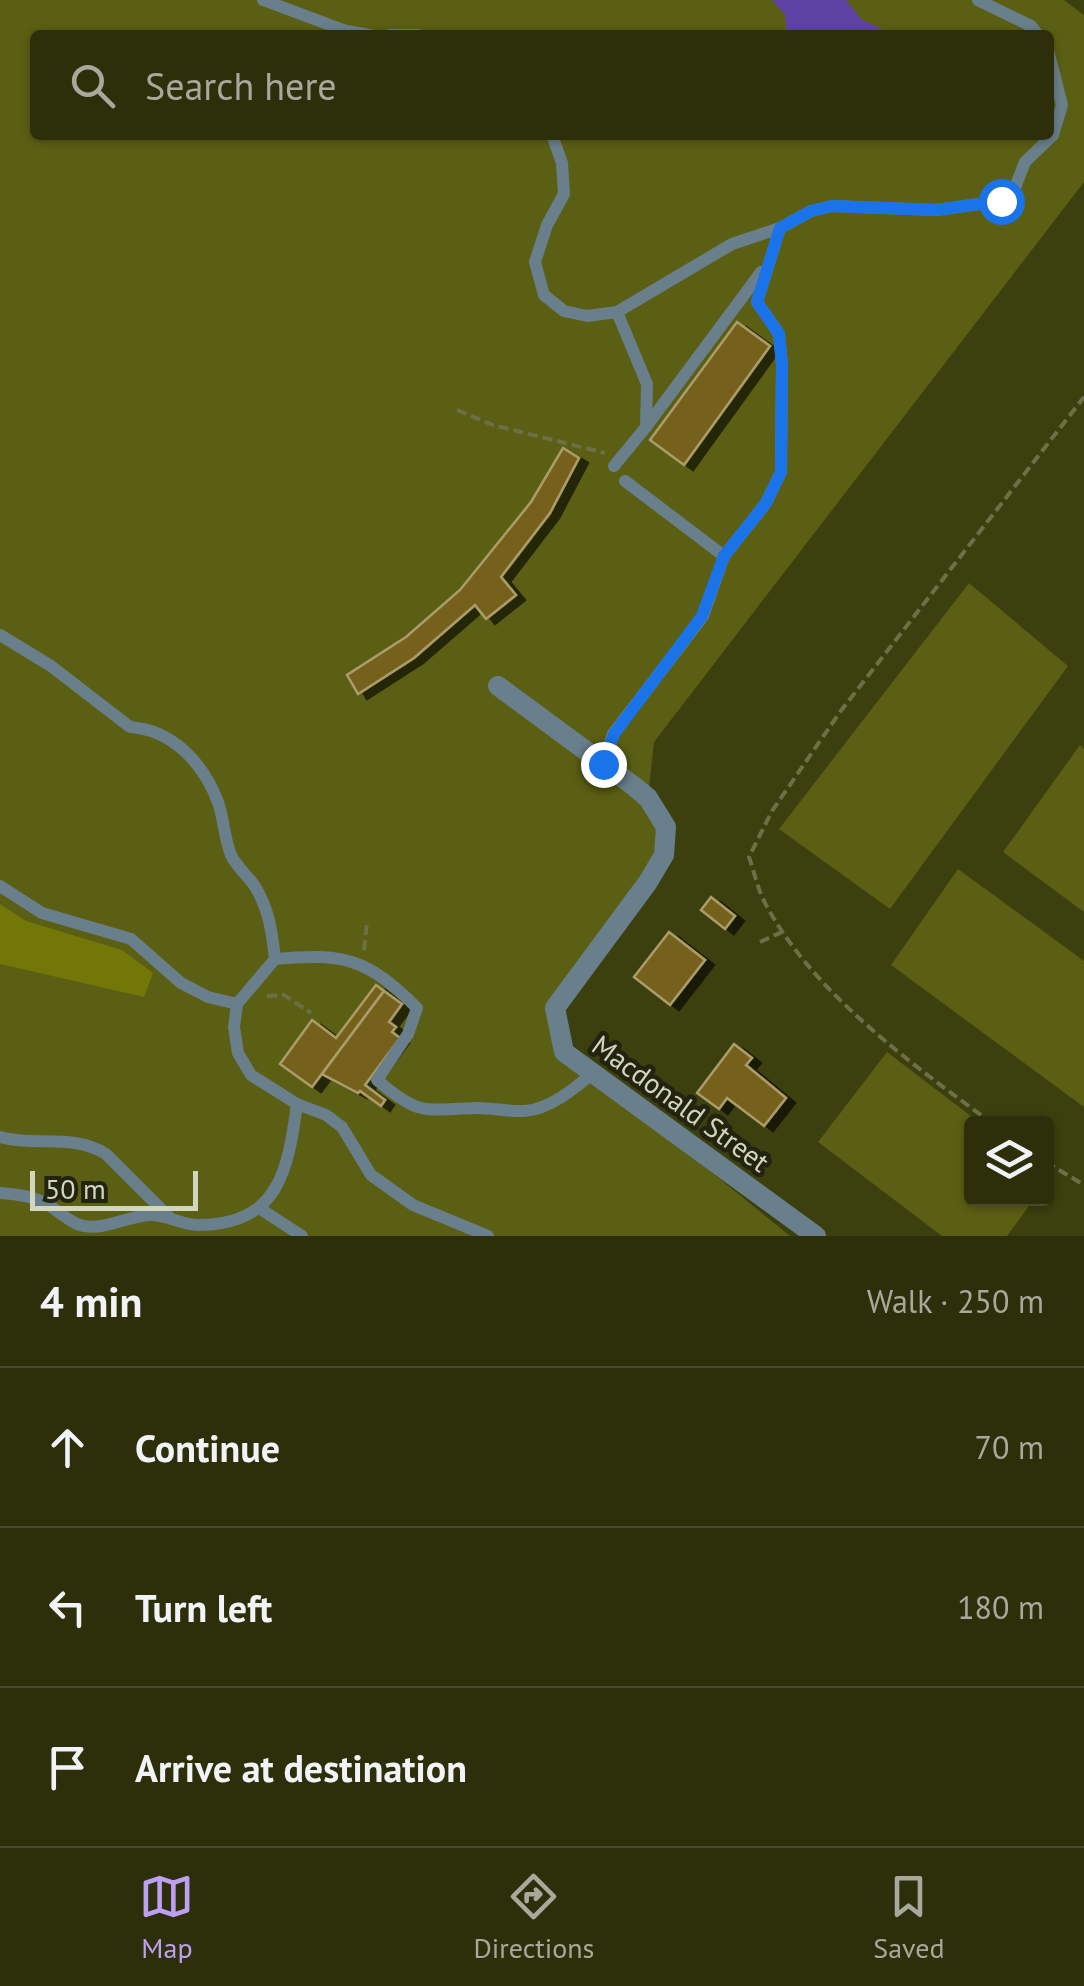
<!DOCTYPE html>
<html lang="en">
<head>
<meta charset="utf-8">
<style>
  :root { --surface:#2d2f0a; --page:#353713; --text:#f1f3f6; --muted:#a7a99c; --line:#484a2b; --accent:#bca0f2 }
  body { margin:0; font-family:"PT Sans",sans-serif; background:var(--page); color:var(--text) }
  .controls { position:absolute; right:30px; bottom:30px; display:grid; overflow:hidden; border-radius:10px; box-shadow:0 2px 8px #0004 }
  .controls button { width:90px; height:90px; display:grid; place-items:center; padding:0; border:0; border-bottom:2px solid var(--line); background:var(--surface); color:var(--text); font:50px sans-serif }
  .scale { position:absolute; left:30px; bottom:25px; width:168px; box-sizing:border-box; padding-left:10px; border:5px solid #d2d6bc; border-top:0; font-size:28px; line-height:35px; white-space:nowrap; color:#d2d6bc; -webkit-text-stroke:8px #232410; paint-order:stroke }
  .stop { position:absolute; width:30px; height:30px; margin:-22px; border:8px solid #1a73e8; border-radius:50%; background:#fff }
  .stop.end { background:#1a73e8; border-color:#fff; box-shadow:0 2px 10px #0008 }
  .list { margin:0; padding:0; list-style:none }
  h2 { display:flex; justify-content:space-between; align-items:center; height:130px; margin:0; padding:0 40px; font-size:42px }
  h2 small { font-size:32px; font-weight:400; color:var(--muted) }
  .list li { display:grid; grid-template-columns:65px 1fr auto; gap:30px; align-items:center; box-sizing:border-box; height:160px; padding:0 40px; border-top:2px solid var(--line) }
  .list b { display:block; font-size:38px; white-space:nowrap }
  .list em { font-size:32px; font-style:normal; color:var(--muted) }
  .icon { flex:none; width:55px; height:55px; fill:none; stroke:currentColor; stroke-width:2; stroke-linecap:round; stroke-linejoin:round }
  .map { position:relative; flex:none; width:1084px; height:1236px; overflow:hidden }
  .search { position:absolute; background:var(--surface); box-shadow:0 2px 8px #0004; left:30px; right:30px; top:30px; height:110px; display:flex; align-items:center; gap:25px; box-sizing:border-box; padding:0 35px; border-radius:10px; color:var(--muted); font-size:38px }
  .sheet { height:610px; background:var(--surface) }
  nav { display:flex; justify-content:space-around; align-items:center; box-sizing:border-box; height:140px; border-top:2px solid var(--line); background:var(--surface); font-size:28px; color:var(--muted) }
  nav a { display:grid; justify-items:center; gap:5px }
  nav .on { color:var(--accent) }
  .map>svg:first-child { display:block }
</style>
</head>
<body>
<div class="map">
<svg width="1084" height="1236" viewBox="0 0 1084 1236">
  <defs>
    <filter id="shadow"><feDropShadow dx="9" dy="5" stdDeviation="0" flood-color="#0009"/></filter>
  </defs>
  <rect width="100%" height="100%" fill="#3c3f0e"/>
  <g fill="#5b5f13" fill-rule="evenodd">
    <path d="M0,0H1064L1084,15V182L654,742L648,798L664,855L555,1008L564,1052L790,1236H0ZM35,35H1049V135H35Z"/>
    <polygon points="969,583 1068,666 890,909 779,829"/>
    <polygon points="1080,745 1084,749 1084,912 1003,852"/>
    <polygon points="958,869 1084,961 1084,1107 891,965"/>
    <polygon points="887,1052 980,1123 972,1124 972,1198 1034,1199 1007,1236 942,1236 818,1142"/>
  </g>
  <polygon fill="#727707" points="0,904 26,921 122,950 153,973 144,997 0,964"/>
  <polygon fill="#5f43a4" points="772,0 846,0 861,19 893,35 787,35 785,15"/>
  <g fill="#75611b" stroke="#ab9c6b" stroke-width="2.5" filter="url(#shadow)">
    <polygon points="737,322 770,346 684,465 650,440"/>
    <polygon points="563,448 579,458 550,513 501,577 516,595 486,619 475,605 414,658 358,694 347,675 406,637 460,590 531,502"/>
    <polygon points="711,897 735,916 725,929 701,910"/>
    <polygon points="669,932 705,960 670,1005 634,977"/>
    <polygon points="376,985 384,991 312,1087 280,1064 312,1020 336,1038"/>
    <polygon points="384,991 402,1004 389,1022 396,1027 392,1032 400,1038 365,1085 385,1100 381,1106 360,1091 358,1093 322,1074"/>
    <polygon points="734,1044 752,1058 746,1065 786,1098 764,1126 727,1098 719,1109 697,1093"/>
  </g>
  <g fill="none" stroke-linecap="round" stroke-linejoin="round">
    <g stroke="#6d7047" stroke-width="4" stroke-dasharray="10 5" stroke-linecap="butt">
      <polyline points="457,410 493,425 605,453"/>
      <polyline points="760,942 784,931"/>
      <polyline points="364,950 367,922"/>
      <polyline points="267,996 284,995 311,1013"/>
      <path d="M993,1124C912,1064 811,992 764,901C757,887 754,871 749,857L772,811L840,712L1084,397"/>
      <polyline points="1046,1162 1084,1185"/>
    </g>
    <g stroke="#697f8b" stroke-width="12">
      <polyline points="263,0 346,31 370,35"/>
      <polyline points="978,0 1031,26 1038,35"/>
      <polyline points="390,35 418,35"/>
      <polyline points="552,135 562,163 564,194 547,225 535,262 544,295 564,311 587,316 617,312 732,244 780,228 811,211 832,206 936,210 1001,201 1016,185 1025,162 1053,135 1062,105 1049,54"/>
      <polyline points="646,427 761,272"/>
      <polyline points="614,466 646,427 647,384 617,312"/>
      <polyline points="625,481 724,556"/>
      <path d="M0,635L51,666L130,727C173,730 203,763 218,802C224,819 224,838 231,855C236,866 247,875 254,885C269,908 272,932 275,959"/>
      <polyline points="603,764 613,734 703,616 724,556 766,503 781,472 782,364 779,334 757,302 780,228"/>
      <polyline points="0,886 42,913 131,939 181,983 208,997 237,1004"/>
      <path d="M0,1137C36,1147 72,1133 106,1154L169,1217"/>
      <path d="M0,1193C14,1194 32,1196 45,1203C56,1209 66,1219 77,1224C101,1234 129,1214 153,1215C169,1216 183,1225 198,1225C279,1225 288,1170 297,1104"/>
      <polyline points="259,1208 302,1236"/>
      <path d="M488,1236L413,1205L371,1175L342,1127L326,1115L297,1104L251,1075L238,1053L234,1027L237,1004L275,959C344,953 367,958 417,1008L408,1034L377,1080C421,1118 425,1109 478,1108C493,1108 509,1112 525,1111C550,1109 574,1089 593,1073"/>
    </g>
    <polyline stroke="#697f8b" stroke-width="20" points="498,686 635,787 648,798 666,827 664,855 648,882 555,1008 564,1052 816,1236"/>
  </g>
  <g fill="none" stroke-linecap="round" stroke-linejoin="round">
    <polyline stroke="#1a73e8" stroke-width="12" points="603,764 614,734 702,616 724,556 766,503 781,472 782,364 779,334 757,302 780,228 811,211 832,206 936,210 1001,201"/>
  </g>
  <g text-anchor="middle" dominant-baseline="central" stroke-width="9" stroke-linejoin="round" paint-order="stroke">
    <g font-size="28" fill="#d2d6bc" stroke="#232410">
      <text transform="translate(681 1103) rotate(36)">Macdonald Street</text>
    </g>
  </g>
</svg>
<div class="controls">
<button><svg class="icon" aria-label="layers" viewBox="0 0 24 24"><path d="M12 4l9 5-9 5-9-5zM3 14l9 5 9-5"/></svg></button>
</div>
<div class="scale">50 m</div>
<div class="stop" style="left:1001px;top:201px"></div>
<div class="stop end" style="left:603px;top:764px"></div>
<div class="search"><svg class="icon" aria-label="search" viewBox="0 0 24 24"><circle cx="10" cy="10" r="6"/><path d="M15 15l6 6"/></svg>Search here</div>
</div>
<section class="sheet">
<h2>4 min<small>Walk · 250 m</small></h2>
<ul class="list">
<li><svg class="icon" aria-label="ahead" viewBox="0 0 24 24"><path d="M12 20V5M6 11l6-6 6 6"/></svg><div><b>Continue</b></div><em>70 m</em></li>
<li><svg class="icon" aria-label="left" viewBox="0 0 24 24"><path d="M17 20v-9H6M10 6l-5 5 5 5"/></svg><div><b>Turn left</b></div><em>180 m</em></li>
<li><svg class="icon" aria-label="arrive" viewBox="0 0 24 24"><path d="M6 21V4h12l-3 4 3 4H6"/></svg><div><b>Arrive at destination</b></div></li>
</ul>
</section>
<nav>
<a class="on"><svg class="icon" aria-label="map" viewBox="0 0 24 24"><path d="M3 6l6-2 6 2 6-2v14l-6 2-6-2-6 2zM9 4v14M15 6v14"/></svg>Map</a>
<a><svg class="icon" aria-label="directions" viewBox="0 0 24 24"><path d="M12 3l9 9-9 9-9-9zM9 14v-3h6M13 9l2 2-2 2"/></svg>Directions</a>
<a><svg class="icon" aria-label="saved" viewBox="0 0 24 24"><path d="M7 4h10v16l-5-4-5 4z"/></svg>Saved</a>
</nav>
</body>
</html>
